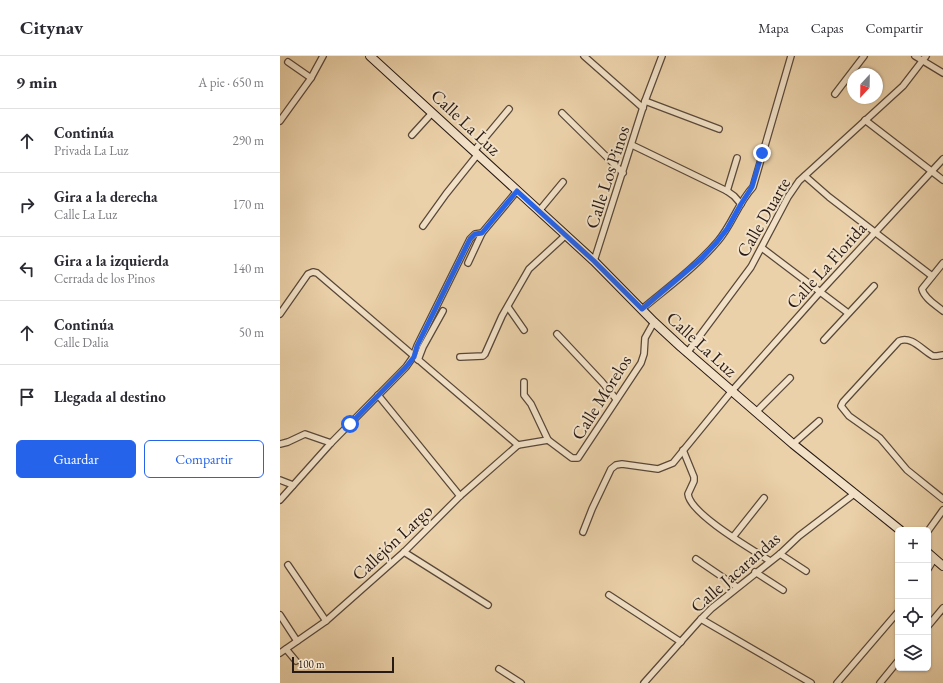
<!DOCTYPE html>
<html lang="es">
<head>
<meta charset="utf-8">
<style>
  :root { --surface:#fff; --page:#f7f7f7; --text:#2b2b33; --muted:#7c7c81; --line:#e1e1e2; --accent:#2563eb }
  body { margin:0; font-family:"EB Garamond",serif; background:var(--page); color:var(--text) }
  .controls { position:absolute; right:12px; bottom:12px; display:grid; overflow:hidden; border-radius:6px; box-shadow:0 1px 3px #0004 }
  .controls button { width:36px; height:36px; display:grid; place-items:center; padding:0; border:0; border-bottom:1px solid var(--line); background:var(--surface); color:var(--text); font:20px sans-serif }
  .compass { position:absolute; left:567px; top:12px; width:36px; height:36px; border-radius:50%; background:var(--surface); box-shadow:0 1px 3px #0004; rotate:202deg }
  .scale { position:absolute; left:12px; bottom:10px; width:102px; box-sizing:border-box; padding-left:4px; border:2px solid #271914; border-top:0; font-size:11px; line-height:14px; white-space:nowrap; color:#271914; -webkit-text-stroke:3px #f2e1c7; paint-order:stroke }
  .stop { position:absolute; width:12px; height:12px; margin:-9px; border:3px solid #2563eb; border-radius:50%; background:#fff }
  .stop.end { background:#2563eb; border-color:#fff; box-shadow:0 1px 4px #0008 }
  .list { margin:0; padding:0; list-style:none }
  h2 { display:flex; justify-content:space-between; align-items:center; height:52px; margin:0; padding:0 16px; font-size:17px }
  h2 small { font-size:13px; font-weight:400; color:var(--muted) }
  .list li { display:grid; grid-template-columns:26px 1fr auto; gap:12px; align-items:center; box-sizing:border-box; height:64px; padding:0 16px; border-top:1px solid var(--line) }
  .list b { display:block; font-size:15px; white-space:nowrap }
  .list p { margin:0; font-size:13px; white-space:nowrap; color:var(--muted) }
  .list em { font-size:13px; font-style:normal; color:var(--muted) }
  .actions { display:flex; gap:8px; padding:12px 16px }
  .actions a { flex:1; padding:9px 0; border:1px solid var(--accent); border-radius:6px; text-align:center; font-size:14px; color:var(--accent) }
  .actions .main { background:var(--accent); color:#fff }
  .icon { flex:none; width:22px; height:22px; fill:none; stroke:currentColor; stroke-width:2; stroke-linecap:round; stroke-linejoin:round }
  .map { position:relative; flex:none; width:663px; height:627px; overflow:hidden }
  header { display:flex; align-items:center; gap:24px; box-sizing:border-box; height:56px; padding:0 20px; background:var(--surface); border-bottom:1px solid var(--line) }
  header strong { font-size:19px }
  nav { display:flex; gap:22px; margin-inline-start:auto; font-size:14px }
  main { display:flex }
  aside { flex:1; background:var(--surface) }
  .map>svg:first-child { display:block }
</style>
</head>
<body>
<header>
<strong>Citynav</strong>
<nav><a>Mapa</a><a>Capas</a><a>Compartir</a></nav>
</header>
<main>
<aside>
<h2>9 min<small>A pie · 650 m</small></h2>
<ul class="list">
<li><svg class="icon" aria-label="ahead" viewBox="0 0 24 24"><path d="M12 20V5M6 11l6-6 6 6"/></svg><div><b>Continúa</b><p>Privada La Luz</p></div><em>290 m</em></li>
<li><svg class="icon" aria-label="right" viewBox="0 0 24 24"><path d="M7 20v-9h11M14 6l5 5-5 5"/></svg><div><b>Gira a la derecha</b><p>Calle La Luz</p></div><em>170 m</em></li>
<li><svg class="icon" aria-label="left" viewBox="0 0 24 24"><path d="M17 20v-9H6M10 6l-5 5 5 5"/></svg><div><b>Gira a la izquierda</b><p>Cerrada de los Pinos</p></div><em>140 m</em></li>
<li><svg class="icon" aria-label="ahead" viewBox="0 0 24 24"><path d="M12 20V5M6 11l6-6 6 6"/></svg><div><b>Continúa</b><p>Calle Dalia</p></div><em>50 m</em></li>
<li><svg class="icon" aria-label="arrive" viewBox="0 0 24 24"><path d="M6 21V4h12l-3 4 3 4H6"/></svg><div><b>Llegada al destino</b></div></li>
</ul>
<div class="actions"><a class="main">Guardar</a><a>Compartir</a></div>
</aside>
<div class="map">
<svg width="663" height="627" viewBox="0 0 663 627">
  <rect width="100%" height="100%" fill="#ebd1a9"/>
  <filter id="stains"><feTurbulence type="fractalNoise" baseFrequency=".005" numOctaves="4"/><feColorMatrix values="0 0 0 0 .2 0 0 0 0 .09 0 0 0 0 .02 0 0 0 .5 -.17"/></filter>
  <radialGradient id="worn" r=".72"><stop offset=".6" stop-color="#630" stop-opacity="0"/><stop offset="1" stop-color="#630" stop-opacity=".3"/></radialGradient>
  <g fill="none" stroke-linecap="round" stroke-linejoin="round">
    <g stroke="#584739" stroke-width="8">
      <g id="street">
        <polyline points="304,0 363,52"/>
        <polyline points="635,0 663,17"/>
        <polyline points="8,6 31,22"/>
        <polyline points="555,38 584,0"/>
        <polyline points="365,45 439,73"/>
        <polyline points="282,57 343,117"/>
        <polyline points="585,64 663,124"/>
        <polyline points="0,65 31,22 43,0"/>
        <polyline points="132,79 152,57"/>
        <polyline points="352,89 447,135 454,140 461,148"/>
        <polyline points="194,95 229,53"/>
        <polyline points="525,120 549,141 652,220"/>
        <polyline points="447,135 457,102"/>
        <polyline points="259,155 283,126"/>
        <polyline points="143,170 166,138 198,98"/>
        <polyline points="482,192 568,257"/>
        <polyline points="314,205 365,45 382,0"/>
        <polyline points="188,207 202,177"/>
        <path d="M663,207L642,233C644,242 656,249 663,255"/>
        <polyline points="228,251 244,274"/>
        <path d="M362,253C387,232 416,211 438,185C452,169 458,147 473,131L511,0"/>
        <polyline points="0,258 28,218 33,216 37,217 238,389"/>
        <polyline points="277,278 322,326 336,343"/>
        <polyline points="544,284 594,230"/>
        <polyline points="407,297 471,211 508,141 519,125 623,30 646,0"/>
        <path d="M663,299L657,300H653C643,295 631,279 619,285L563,346L561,350L569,360L600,382L627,414L663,443"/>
        <polyline points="180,301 203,300 205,298 222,260 249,213 286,179"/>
        <polyline points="138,304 143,291 163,255"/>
        <polyline points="244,326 244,339 251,348 268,384"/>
        <polyline points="98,339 180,440"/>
        <polyline points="476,356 510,322"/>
        <polyline points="0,388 8,386 25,378 51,387"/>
        <polyline points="513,388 539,365"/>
        <polyline points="238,389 268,384 292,402 298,402 361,307 364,298 365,282 374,266"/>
        <path d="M403,394L414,421V425L408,438C410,458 473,494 490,505"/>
        <polyline points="0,424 13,429"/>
        <polyline points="0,444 51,387 126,311 133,301 137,290 190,183 195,178 202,177 237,135"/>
        <polyline points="648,475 663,454"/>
        <polyline points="303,476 312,453 331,413 336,409 342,408 378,413 393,407 451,336 540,236 663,103"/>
        <polyline points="453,481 484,442"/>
        <polyline points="124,496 208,549"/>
        <polyline points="500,498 526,515"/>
        <polyline points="416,503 457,531"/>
        <polyline points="8,509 46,565"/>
        <polyline points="648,513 654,503"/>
        <polyline points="475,516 503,534"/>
        <polyline points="329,539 401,586"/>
        <polyline points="0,559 17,585"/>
        <polyline points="421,563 531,627"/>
        <polyline points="648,570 663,552"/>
        <polyline points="6,593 16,605"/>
        <polyline points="0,597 46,565 124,496 180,440 238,389"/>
        <polyline points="219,613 241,627"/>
        <polyline points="364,627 421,563 432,552 500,498 519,480 574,438"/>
        <polyline points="557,627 618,556"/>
        <polyline points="600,627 618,605"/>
      </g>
    </g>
    <g stroke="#271914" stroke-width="10">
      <g id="secondary">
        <polyline points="90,0 314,205 374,266 401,291 513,388 620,474"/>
        <polyline points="648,497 663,510"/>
      </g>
    </g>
    <use href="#street" stroke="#f2e1c7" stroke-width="5.5"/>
    <use href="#secondary" stroke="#f2e1c7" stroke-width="8"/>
  </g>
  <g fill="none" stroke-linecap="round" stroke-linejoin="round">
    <polyline stroke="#2563eb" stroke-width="5" points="70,368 126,311 134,301 137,290 190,183 195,178 202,177 237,135 314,205 362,253 421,203 437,186 447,173 461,148 472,131 482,97"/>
  </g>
  <g text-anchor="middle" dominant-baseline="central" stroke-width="4" stroke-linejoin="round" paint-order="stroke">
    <g font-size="18" fill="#271914" stroke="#f2e1c7">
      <text transform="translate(186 66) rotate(43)">Calle La Luz</text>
      <text transform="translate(327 121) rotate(-72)">Calle Los Pinos</text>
      <text transform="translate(483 161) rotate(-60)">Calle Duarte</text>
      <text transform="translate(546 209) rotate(-48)">Calle La Florida</text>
      <text transform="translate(422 288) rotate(42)">Calle La Luz</text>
      <text transform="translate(321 341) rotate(-58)">Calle Morelos</text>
      <text transform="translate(112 486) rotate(-43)">Callejón Largo</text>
      <text transform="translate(455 516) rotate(-41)">Calle Jacarandas</text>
    </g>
  </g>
  <rect width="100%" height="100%" filter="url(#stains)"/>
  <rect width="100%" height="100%" fill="url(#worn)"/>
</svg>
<div class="controls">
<button>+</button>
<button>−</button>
<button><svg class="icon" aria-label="locate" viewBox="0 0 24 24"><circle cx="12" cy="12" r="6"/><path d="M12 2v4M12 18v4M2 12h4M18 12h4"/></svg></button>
<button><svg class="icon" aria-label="layers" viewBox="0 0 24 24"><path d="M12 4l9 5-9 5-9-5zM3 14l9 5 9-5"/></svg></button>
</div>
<svg class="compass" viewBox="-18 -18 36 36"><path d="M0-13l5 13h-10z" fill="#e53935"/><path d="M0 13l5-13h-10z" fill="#7c7c81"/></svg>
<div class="scale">100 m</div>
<div class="stop" style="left:70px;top:368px"></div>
<div class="stop end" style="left:482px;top:97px"></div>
</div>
</main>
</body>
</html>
